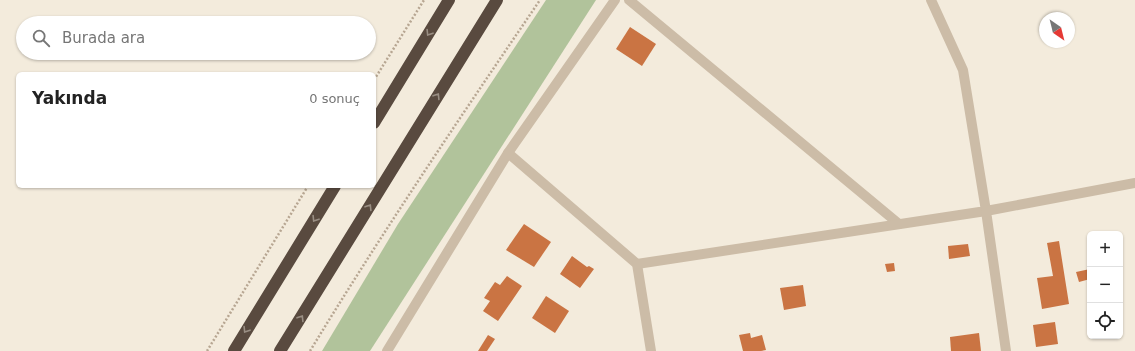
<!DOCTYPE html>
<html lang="tr">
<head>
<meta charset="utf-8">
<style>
  :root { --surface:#fff; --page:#f2f2f2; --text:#222; --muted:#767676; --line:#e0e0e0 }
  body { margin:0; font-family:"DejaVu Sans",sans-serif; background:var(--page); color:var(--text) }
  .controls { position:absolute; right:12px; bottom:12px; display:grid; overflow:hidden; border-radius:6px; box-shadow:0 1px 3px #0004 }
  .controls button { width:36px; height:36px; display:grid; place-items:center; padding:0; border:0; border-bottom:1px solid var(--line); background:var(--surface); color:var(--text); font:20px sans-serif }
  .compass { position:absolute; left:1039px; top:12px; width:36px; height:36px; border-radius:50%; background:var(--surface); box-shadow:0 1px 3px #0004; rotate:145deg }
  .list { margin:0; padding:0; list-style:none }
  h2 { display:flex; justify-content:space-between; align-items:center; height:52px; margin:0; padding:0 16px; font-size:17px }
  h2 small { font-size:13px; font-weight:400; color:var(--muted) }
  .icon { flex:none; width:22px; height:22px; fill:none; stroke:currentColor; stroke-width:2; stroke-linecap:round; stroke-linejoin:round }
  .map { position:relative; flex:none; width:1135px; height:351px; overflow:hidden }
  .search { position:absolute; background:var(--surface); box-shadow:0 1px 3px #0004; left:16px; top:16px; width:360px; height:44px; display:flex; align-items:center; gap:10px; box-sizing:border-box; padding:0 14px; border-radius:22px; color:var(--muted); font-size:15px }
  .panel { position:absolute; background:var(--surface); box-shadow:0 1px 3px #0004; left:16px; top:72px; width:360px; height:116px; border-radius:6px }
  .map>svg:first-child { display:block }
</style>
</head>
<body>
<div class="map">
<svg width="1135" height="351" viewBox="0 0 1135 351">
  <rect width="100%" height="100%" fill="#f3ebdc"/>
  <polygon fill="#b1c39b" points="546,0 596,0 370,351 322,351 398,224"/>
  <g fill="#ca7443">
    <polygon points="630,27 656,44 642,66 616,49"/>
    <polygon points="524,224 551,242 534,267 506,250"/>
    <polygon points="1059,241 1069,304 1042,309 1037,278 1053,276 1047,243"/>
    <polygon points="968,244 970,256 949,259 948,246"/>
    <polygon points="572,256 587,267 589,266 594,269 580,288 560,274"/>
    <polygon points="894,263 895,271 887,272 885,264"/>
    <polygon points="1090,269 1090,279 1079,282 1076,272"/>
    <polygon points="507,276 522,286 498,321 483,311 490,301 484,298 495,282 500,285"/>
    <polygon points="803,285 806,306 784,310 780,288"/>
    <polygon points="546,296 569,311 555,333 532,318"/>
    <polygon points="1055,322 1058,344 1036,347 1033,325"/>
    <polygon points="750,333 751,338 762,335 766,350 761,351 743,351 739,335"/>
    <polygon points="979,333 981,351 951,351 950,337"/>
    <polygon points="488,335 495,339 487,351 478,351"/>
  </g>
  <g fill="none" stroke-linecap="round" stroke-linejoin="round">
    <g stroke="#b7a692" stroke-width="2.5" stroke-dasharray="2 2" stroke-linecap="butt">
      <polyline points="374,80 424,0"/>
      <polyline points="207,351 308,186"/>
      <path d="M310,351C383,231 461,116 540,0"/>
    </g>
    <g stroke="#ccbca7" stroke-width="10">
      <polyline points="629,0 899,224"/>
      <polyline points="508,153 637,264 651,351"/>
      <polyline points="637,264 986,211 963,70 931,0"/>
      <polyline points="387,351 508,153 615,0"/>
      <polyline points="1006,351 986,211 1135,183"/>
    </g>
    <g stroke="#594a3f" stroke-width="12">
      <polyline points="374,123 449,0"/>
      <polyline points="234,351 335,186"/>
      <polyline points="280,351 497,0"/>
    </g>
  </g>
  <defs><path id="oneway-chevron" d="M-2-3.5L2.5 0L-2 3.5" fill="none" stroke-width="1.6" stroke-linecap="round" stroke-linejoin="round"/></defs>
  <g stroke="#998e83">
    <use href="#oneway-chevron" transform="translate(429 33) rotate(122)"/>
    <use href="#oneway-chevron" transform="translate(437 96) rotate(-58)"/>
    <use href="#oneway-chevron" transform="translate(369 207) rotate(-58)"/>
    <use href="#oneway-chevron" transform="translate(315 219) rotate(122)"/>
    <use href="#oneway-chevron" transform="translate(301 318) rotate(-58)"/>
    <use href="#oneway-chevron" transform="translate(246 330) rotate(122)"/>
  </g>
</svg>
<div class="controls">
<button>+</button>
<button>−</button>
<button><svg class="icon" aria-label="locate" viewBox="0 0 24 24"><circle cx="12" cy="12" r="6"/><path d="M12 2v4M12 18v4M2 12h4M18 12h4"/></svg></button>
</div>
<svg class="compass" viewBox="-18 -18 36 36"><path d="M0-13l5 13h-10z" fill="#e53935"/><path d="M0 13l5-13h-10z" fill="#767676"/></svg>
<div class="search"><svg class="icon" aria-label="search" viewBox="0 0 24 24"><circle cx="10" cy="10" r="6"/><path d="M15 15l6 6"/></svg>Burada ara</div>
<section class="panel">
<h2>Yakında<small>0 sonuç</small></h2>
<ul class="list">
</ul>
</section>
</div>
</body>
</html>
